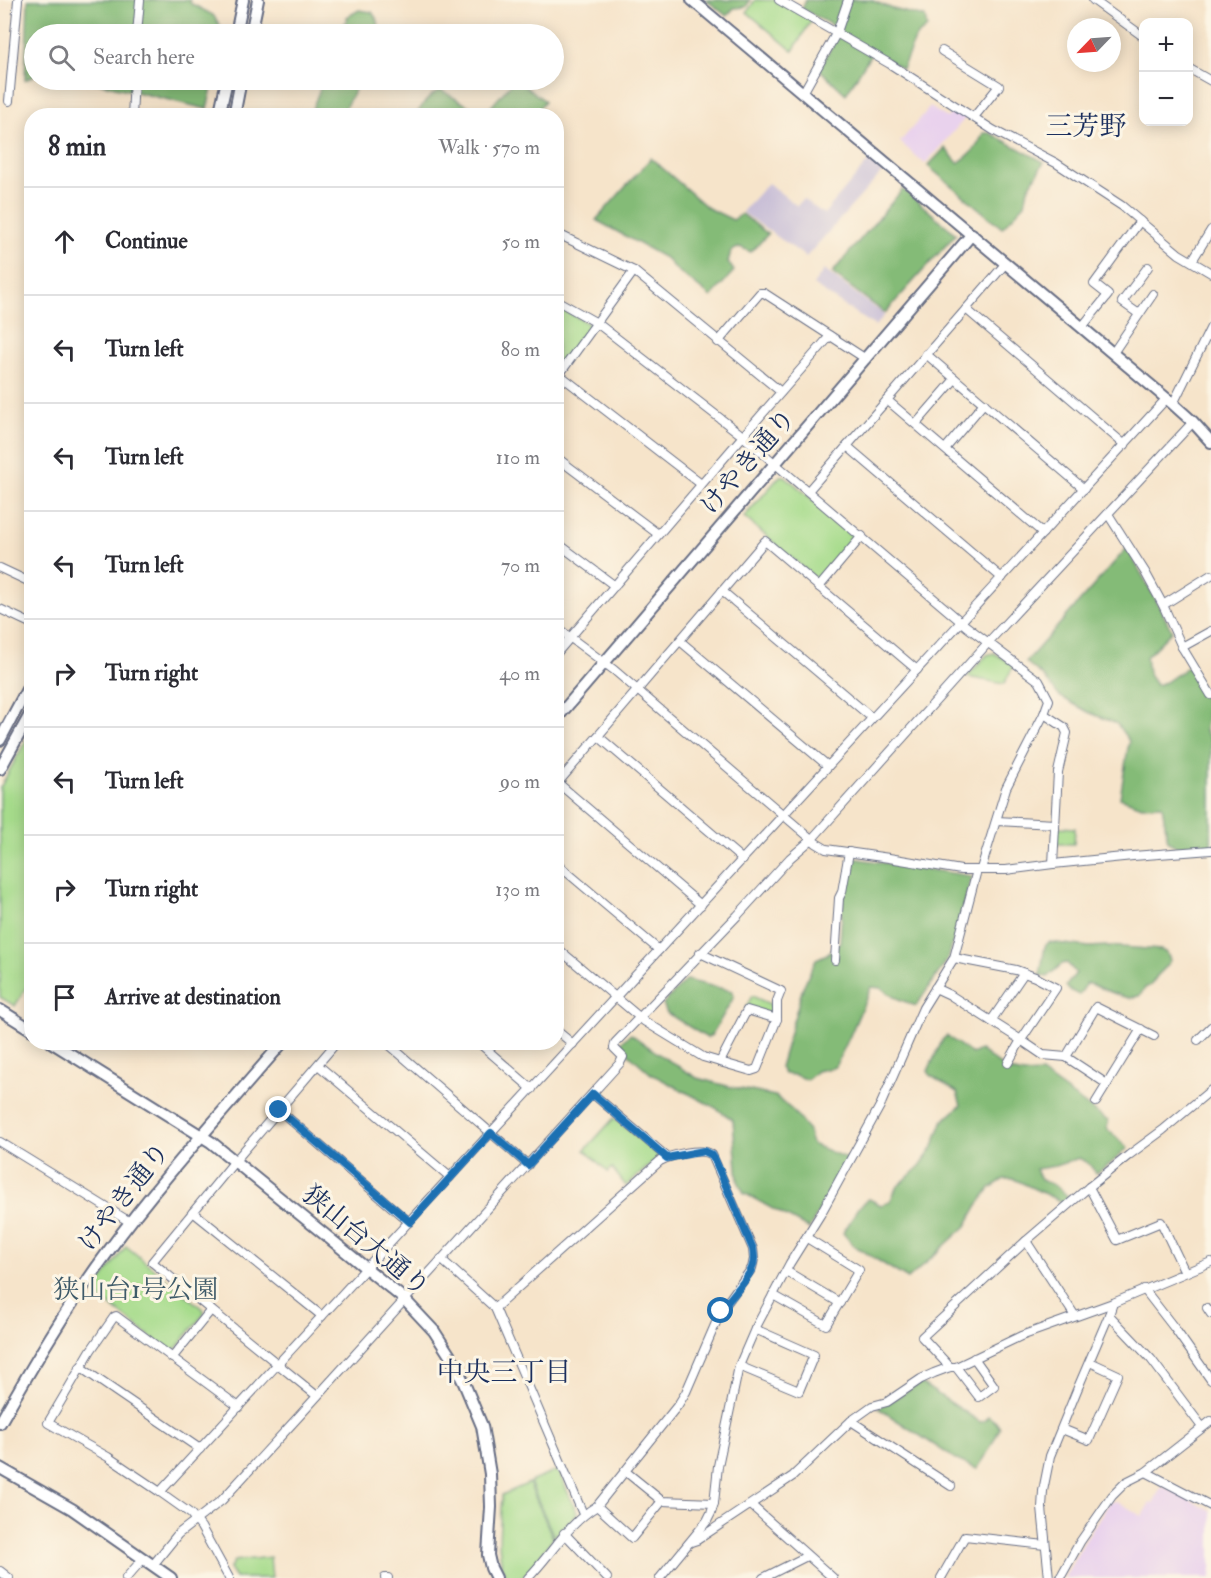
<!DOCTYPE html>
<html lang="en">
<head>
<meta charset="utf-8">
<style>
  :root { --surface:#fff; --page:#f2f2f3; --text:#2b2b33; --muted:#7c7c81; --line:#e1e1e2 }
  body { margin:0; font-family:"IM FELL Double Pica","Noto Serif JP",serif; background:var(--page); color:var(--text) }
  .controls { position:absolute; right:18px; top:18px; display:grid; overflow:hidden; border-radius:12px; box-shadow:0 3px 15px #0003 }
  .controls button { width:54px; height:54px; display:grid; place-items:center; padding:0; border:0; border-bottom:2px solid var(--line); background:var(--surface); color:var(--text); font:30px sans-serif }
  .compass { position:absolute; left:1067px; top:18px; width:54px; height:54px; border-radius:50%; background:var(--surface); box-shadow:0 3px 15px #0003; rotate:245deg }
  .stop { position:absolute; width:18px; height:18px; margin:-14px; border:4px solid #1f6fb2; border-radius:50%; background:#fff }
  .stop.end { background:#1f6fb2; border-color:#fff; box-shadow:0 2px 6px #0008 }
  .list { margin:0; padding:0; list-style:none }
  h2 { display:flex; justify-content:space-between; align-items:center; height:78px; margin:0; padding:0 24px; font-size:26px }
  h2 small { font-size:20px; font-weight:400; color:var(--muted) }
  .list li { display:grid; grid-template-columns:39px 1fr auto; gap:18px; align-items:center; box-sizing:border-box; height:108px; padding:0 24px; border-top:2px solid var(--line) }
  .list b { display:block; font-size:22px; white-space:nowrap }
  .list em { font-size:20px; font-style:normal; color:var(--muted) }
  .icon { flex:none; width:33px; height:33px; fill:none; stroke:currentColor; stroke-width:2; stroke-linecap:round; stroke-linejoin:round }
  .map { position:relative; flex:none; width:1211px; height:1578px; overflow:hidden }
  .search { position:absolute; background:var(--surface); box-shadow:0 3px 15px #0003; left:24px; top:24px; width:540px; height:66px; display:flex; align-items:center; gap:15px; box-sizing:border-box; padding:0 21px; border-radius:33px; color:var(--muted); font-size:22px }
  .panel { position:absolute; background:var(--surface); box-shadow:0 3px 15px #0003; left:24px; top:108px; width:540px; height:942px; border-radius:24px }
  .map>svg:first-child { display:block }
</style>
</head>
<body>
<div class="map">
<svg width="1211" height="1578" viewBox="0 0 1211 1578">
  <rect width="100%" height="100%" fill="#fcf5e5"/>
  <filter id="ink" filterUnits="userSpaceOnUse"><feTurbulence type="fractalNoise" baseFrequency=".0167" numOctaves="2"/><feDisplacementMap in="SourceGraphic" scale="12" xChannelSelector="R" yChannelSelector="G"/><feConvolveMatrix kernelMatrix="1 2 1 2 8 2 1 2 1" color-interpolation-filters="sRGB"/></filter>
  <filter id="wash" filterUnits="userSpaceOnUse"><feTurbulence type="fractalNoise" baseFrequency=".008" numOctaves="4" result="noise"/><feDisplacementMap in="SourceGraphic" scale="24" xChannelSelector="R" yChannelSelector="G"/><feGaussianBlur stdDeviation="1.35" result="paint"/><feColorMatrix in="noise" values="0 0 0 0 0 0 0 0 0 0 0 0 0 0 0 0 0 1.4 0 .05"/><feComposite in="paint" operator="in"/></filter>
  <g filter="url(#wash)">
    <rect width="100%" height="100%" fill="#f6e4ca"/>
    <g fill="#e9d2ed">
      <polygon points="930,107 947,118 955,109 967,116 925,164 900,142"/>
      <polygon points="1162,1486 1211,1511 1211,1578 1064,1578 1086,1539 1110,1502 1117,1501 1142,1516 1150,1502 1153,1503"/>
    </g>
    <g fill="#c9bfd7">
      <polygon points="872,157 885,169 806,257 742,212 768,183 797,206 803,199 824,214"/>
      <polygon points="824,270 885,315 875,326 813,285"/>
    </g>
    <g fill="#a6db8b" stroke="#608574" stroke-width="1.5">
      <polygon points="755,0 778,0 812,19 793,51 747,12"/>
      <polygon points="557,306 589,324 589,328 560,368 557,369"/>
      <polygon points="780,476 785,476 854,535 853,539 821,578 816,579 744,517"/>
      <polygon points="994,653 1014,665 1004,684 967,677 987,655"/>
      <polygon points="31,731 31,980 15,1006 0,997 0,788"/>
      <polygon points="1058,827 1075,828 1074,844 1057,844"/>
      <polygon points="752,996 770,1004 775,1013 772,1015 746,1007"/>
      <polygon points="614,1118 657,1154 658,1158 626,1186 612,1168 608,1172 585,1150"/>
      <polygon points="126,1246 204,1310 204,1314 174,1351 169,1351 93,1292"/>
      <path d="M558,1470L577,1513C573,1520 561,1528 554,1537L530,1482Z"/>
      <path d="M529,1483L553,1538L527,1573L521,1578H507C494,1553 501,1522 502,1495Z"/>
      <polygon points="270,1557 272,1578 235,1578 229,1569 234,1561"/>
    </g>
    <g fill="#84bb77" stroke="#50756a" stroke-width="1.5">
      <polygon points="28,0 190,0 190,3 213,15 224,31 223,34 34,34 34,76 25,80"/>
      <polygon points="706,0 750,0 746,7 734,8 727,16"/>
      <polygon points="806,0 871,0 893,9 925,17 927,28 916,37 902,69 873,51 846,94 819,69 841,30 802,9"/>
      <polygon points="359,10 372,12 378,21 380,34 333,34 347,21 347,17"/>
      <polygon points="73,80 214,80 207,109 99,83"/>
      <polygon points="322,80 360,80 341,115 310,115 321,86"/>
      <path d="M514,80H516L545,101L534,115H416C423,104 429,95 441,90L484,115Z"/>
      <path d="M983,133H990L1044,162L1028,189L1025,204L1002,228L928,166L945,148L958,163C971,154 978,148 983,133Z"/>
      <polygon points="651,158 708,208 733,220 742,214 768,234 751,252 740,247 731,251 728,262 734,271 711,297 673,267 667,259 596,220"/>
      <polygon points="903,189 956,234 885,313 832,273"/>
      <path d="M1127,548L1151,591L1172,631L1146,657L1148,673L1156,685L1166,682L1189,666C1203,689 1211,703 1205,730L1211,740V848L1184,850L1168,842L1162,805L1142,806L1120,798L1129,741L1117,724L1088,712L1059,696L1044,677L1026,662Z"/>
      <polygon points="852,858 972,876 948,959 916,1006 894,997 881,988 871,987 849,1038 835,1067 817,1071 807,1080 795,1075 784,1074 780,1067 803,987 816,959 827,954 840,942 843,899 845,893"/>
      <polygon points="1049,942 1089,947 1108,946 1161,950 1167,953 1170,960 1167,966 1157,976 1151,985 1145,988 1139,996 1129,998 1121,996 1087,983 1079,995 1069,990 1066,986 1076,973 1067,963 1062,964 1047,977 1040,975 1045,946"/>
      <polygon points="686,980 732,991 734,997 711,1036 707,1038 667,1013 663,1004"/>
      <polygon points="631,1034 663,1057 697,1078 731,1087 775,1096 792,1110 807,1128 812,1144 848,1159 809,1229 744,1193 738,1181 733,1120 714,1107 651,1074 621,1047 621,1042"/>
      <path d="M947,1036L972,1054L980,1050L1007,1070L1023,1074L1041,1073L1108,1121L1107,1129L1128,1148L1109,1165L1096,1173L1089,1164L1079,1158L1055,1166L1036,1169C1043,1187 1046,1179 1057,1187C1061,1190 1065,1194 1069,1197L1064,1203L1014,1179H1004L990,1188L978,1205L966,1226L908,1279L853,1245L843,1233L860,1206L869,1199L881,1205L890,1202L896,1188L920,1166L932,1149L942,1122L961,1105L957,1092L931,1076L928,1071L943,1039Z"/>
      <polygon points="921,1383 980,1422 984,1421 988,1416 996,1422 1000,1428 985,1457 977,1469 957,1460 878,1408"/>
    </g>
  </g>
  <g filter="url(#ink)">
    <g fill="none" stroke-linecap="round" stroke-linejoin="round">
      <g stroke="#686e84" stroke-width="10">
        <g id="street">
          <polyline points="779,0 890,64 993,130 1056,163 1122,206 1179,254 1211,273"/>
          <polyline points="1093,0 1144,37"/>
          <polyline points="137,34 140,0"/>
          <polyline points="942,51 999,86 974,117"/>
          <polyline points="1188,68 1211,81"/>
          <polyline points="803,93 837,32 848,0"/>
          <polyline points="9,101 18,0"/>
          <polyline points="132,116 134,80"/>
          <polyline points="556,233 634,271 781,392"/>
          <polyline points="1192,261 1211,230"/>
          <polyline points="556,300 597,323 739,433 966,626 1039,681 1049,700 1044,714 1006,788 981,869"/>
          <polyline points="966,309 1125,445"/>
          <polyline points="1139,314 1122,302 1148,267"/>
          <polyline points="1082,327 1108,295 1094,284 1140,221"/>
          <polyline points="718,342 760,293 764,293 866,359"/>
          <polyline points="1113,353 1153,294"/>
          <polyline points="926,354 1084,489"/>
          <polyline points="556,372 701,484"/>
          <polyline points="556,379 634,271"/>
          <polyline points="887,400 1043,533"/>
          <polyline points="1173,404 1211,327"/>
          <polyline points="916,424 955,379"/>
          <polyline points="847,446 1002,578"/>
          <polyline points="945,449 984,403"/>
          <polyline points="556,457 658,534"/>
          <polyline points="808,491 1006,263"/>
          <polyline points="1108,514 1145,572 1163,605 1182,647 1211,695"/>
          <polyline points="556,542 615,586"/>
          <polyline points="0,568 32,583"/>
          <polyline points="819,587 862,536"/>
          <polyline points="722,591 872,718"/>
          <polyline points="1163,605 1211,575"/>
          <polyline points="0,609 32,624"/>
          <polyline points="556,627 614,670 816,843 826,849 889,858 961,870 1006,870 1053,864 1133,856 1211,850"/>
          <polyline points="680,641 828,766"/>
          <polyline points="1182,647 1211,631"/>
          <polyline points="556,654 743,436 830,336"/>
          <polyline points="1044,714 1064,727 1067,733 1058,772 1053,864"/>
          <polyline points="598,736 743,860"/>
          <polyline points="558,783 701,905"/>
          <polyline points="556,785 765,541 917,670"/>
          <polyline points="997,821 1055,824"/>
          <polyline points="556,863 659,950"/>
          <polyline points="556,947 644,1021 703,1057 720,1062"/>
          <polyline points="700,953 781,991 777,1001 777,1019"/>
          <polyline points="954,958 1016,970 1035,977 1056,988 1021,1040 1043,1055 1066,1057 1096,1007 1154,1036"/>
          <polyline points="835,960 839,898 842,892 849,852"/>
          <polyline points="935,988 950,995 1021,1040 1008,1063"/>
          <polygon points="747,1010 777,1019 757,1069 751,1071 720,1062"/>
          <polyline points="991,1021 1024,973"/>
          <polyline points="556,1030 573,1044"/>
          <polyline points="1198,1040 1211,1027"/>
          <polyline points="386,1042 528,1165"/>
          <polyline points="478,1042 532,1089"/>
          <polyline points="1066,1057 1107,1084"/>
          <polyline points="318,1065 450,1177"/>
          <polyline points="593,1094 667,1157"/>
          <polyline points="1096,1102 1141,1029"/>
          <polyline points="279,1110 409,1222"/>
          <polyline points="0,1142 130,1222"/>
          <polyline points="1089,1187 1117,1240 1161,1222 1185,1272"/>
          <polyline points="193,1212 322,1316"/>
          <polyline points="1026,1241 1075,1316"/>
          <polyline points="441,1259 495,1308 583,1514"/>
          <polyline points="786,1271 840,1303"/>
          <polyline points="1144,1289 1175,1329 1211,1380"/>
          <polyline points="773,1295 826,1325 859,1270 807,1238"/>
          <path d="M495,1308L660,1161C671,1155 702,1147 712,1155L753,1249L754,1259L752,1268L721,1311L686,1392L678,1405L597,1506C567,1524 552,1554 528,1578"/>
          <polyline points="1207,1308 1211,1314"/>
          <polyline points="1109,1315 1151,1359 1202,1427"/>
          <polyline points="172,1358 211,1310"/>
          <polyline points="739,1366 799,1391 814,1355 755,1329"/>
          <polyline points="80,1367 200,1449"/>
          <polyline points="950,1367 922,1337 1026,1241 1089,1187 1129,1155 1163,1130 1211,1090"/>
          <polyline points="956,1367 979,1397 994,1386 974,1358"/>
          <polyline points="317,1396 152,1262 235,1161 337,1042"/>
          <polyline points="851,1421 951,1486"/>
          <polyline points="1062,1429 1089,1440 1118,1375 1090,1362"/>
          <polyline points="625,1471 662,1501 714,1503"/>
          <polyline points="1146,1472 1211,1506"/>
          <polyline points="160,1492 1167,398"/>
          <polyline points="751,1505 833,1578"/>
          <polyline points="597,1506 632,1538 662,1501"/>
          <polyline points="564,1533 607,1578"/>
          <polyline points="691,1542 697,1540 793,1476 851,1421 872,1406 887,1402 921,1379 934,1373 950,1367 956,1367 1021,1336 1113,1303 1211,1262"/>
          <polyline points="153,1565 178,1534 222,1500 301,1414 620,1063 623,1057 614,1048 615,1043 737,916 790,858 812,839 994,636 1193,422"/>
          <polyline points="0,1571 9,1578"/>
          <polyline points="126,1578 143,1559"/>
          <polyline points="229,1578 201,1527 191,1514 160,1492 108,1457 48,1423 91,1350 114,1317 116,1316 239,1407"/>
          <polyline points="385,1578 388,1578"/>
          <polyline points="660,1578 707,1521 711,1513 714,1503 718,1466 739,1366 755,1329 790,1263 820,1215 880,1106 923,1008 954,958 977,870"/>
          <polyline points="763,1578 807,1556"/>
          <polyline points="941,1578 965,1536 1045,1545"/>
          <polyline points="1049,1578 1042,1508 1043,1491 1050,1456 1077,1390 1109,1315 1113,1303"/>
          <polyline points="1060,1578 1080,1542 1112,1496 1126,1482 1146,1472 1211,1421"/>
        </g>
      </g>
      <g stroke="#686e84" stroke-width="14">
        <g id="secondary">
          <polyline points="692,0 1173,404 1193,422 1211,442"/>
          <polyline points="236,34 243,0"/>
          <polyline points="251,34 258,0"/>
          <polyline points="219,116 227,80"/>
          <polyline points="234,116 241,80"/>
          <polyline points="556,719 972,234"/>
          <polyline points="0,740 32,680"/>
          <polyline points="0,769 32,711"/>
          <polyline points="0,1010 32,1030"/>
          <polyline points="51,1042 211,1142 404,1299 434,1331 452,1359 464,1383 482,1426 490,1474 491,1507 488,1555 491,1568 496,1578"/>
          <path d="M0,1423C33,1365 67,1307 107,1253C161,1179 223,1112 283,1042"/>
          <polyline points="0,1468 72,1509 171,1578"/>
        </g>
      </g>
      <use href="#street" stroke="#fff" stroke-width="8"/>
      <use href="#secondary" stroke="#fff" stroke-width="10"/>
    </g>
  </g>
  <g fill="none" stroke-linecap="round" stroke-linejoin="round" filter="url(#ink)">
    <path stroke="#1f6fb2" stroke-width="8" d="M279,1110L410,1222L491,1133L528,1165L593,1094L667,1158L704,1151L712,1155L715,1160L753,1249C754,1255 755,1261 752,1268C746,1283 730,1297 721,1311"/>
  </g>
  <g text-anchor="middle" dominant-baseline="central" stroke-width="6" stroke-linejoin="round" paint-order="stroke">
    <g font-size="26" fill="#1b2f5e" stroke="#fcf5e5">
      <text transform="translate(748 462) rotate(-49)">けやき通り</text>
      <text transform="translate(124 1197) rotate(-52)">けやき通り</text>
      <text transform="translate(366 1241) rotate(40)">狭山台大通り</text>
    </g>
    <g font-size="26" fill="#3e5a69" stroke="#fcf5e5">
      <text x="136" y="1290">狭山台1号公園</text>
    </g>
    <g font-size="27" fill="#1b2f5e" stroke="#fcf5e5">
      <text x="1086" y="126">三芳野</text>
      <text x="504" y="1372">中央三丁目</text>
    </g>
  </g>
</svg>
<div class="controls">
<button>+</button>
<button>−</button>
</div>
<svg class="compass" viewBox="-18 -18 36 36"><path d="M0-13l5 13h-10z" fill="#e53935"/><path d="M0 13l5-13h-10z" fill="#7c7c81"/></svg>
<div class="stop" style="left:721px;top:1311px"></div>
<div class="stop end" style="left:279px;top:1110px"></div>
<div class="search"><svg class="icon" aria-label="search" viewBox="0 0 24 24"><circle cx="10" cy="10" r="6"/><path d="M15 15l6 6"/></svg>Search here</div>
<section class="panel">
<h2>8 min<small>Walk · 570 m</small></h2>
<ul class="list">
<li><svg class="icon" aria-label="ahead" viewBox="0 0 24 24"><path d="M12 20V5M6 11l6-6 6 6"/></svg><div><b>Continue</b></div><em>50 m</em></li>
<li><svg class="icon" aria-label="left" viewBox="0 0 24 24"><path d="M17 20v-9H6M10 6l-5 5 5 5"/></svg><div><b>Turn left</b></div><em>80 m</em></li>
<li><svg class="icon" aria-label="left" viewBox="0 0 24 24"><path d="M17 20v-9H6M10 6l-5 5 5 5"/></svg><div><b>Turn left</b></div><em>110 m</em></li>
<li><svg class="icon" aria-label="left" viewBox="0 0 24 24"><path d="M17 20v-9H6M10 6l-5 5 5 5"/></svg><div><b>Turn left</b></div><em>70 m</em></li>
<li><svg class="icon" aria-label="right" viewBox="0 0 24 24"><path d="M7 20v-9h11M14 6l5 5-5 5"/></svg><div><b>Turn right</b></div><em>40 m</em></li>
<li><svg class="icon" aria-label="left" viewBox="0 0 24 24"><path d="M17 20v-9H6M10 6l-5 5 5 5"/></svg><div><b>Turn left</b></div><em>90 m</em></li>
<li><svg class="icon" aria-label="right" viewBox="0 0 24 24"><path d="M7 20v-9h11M14 6l5 5-5 5"/></svg><div><b>Turn right</b></div><em>130 m</em></li>
<li><svg class="icon" aria-label="arrive" viewBox="0 0 24 24"><path d="M6 21V4h12l-3 4 3 4H6"/></svg><div><b>Arrive at destination</b></div></li>
</ul>
</section>
</div>
</body>
</html>
